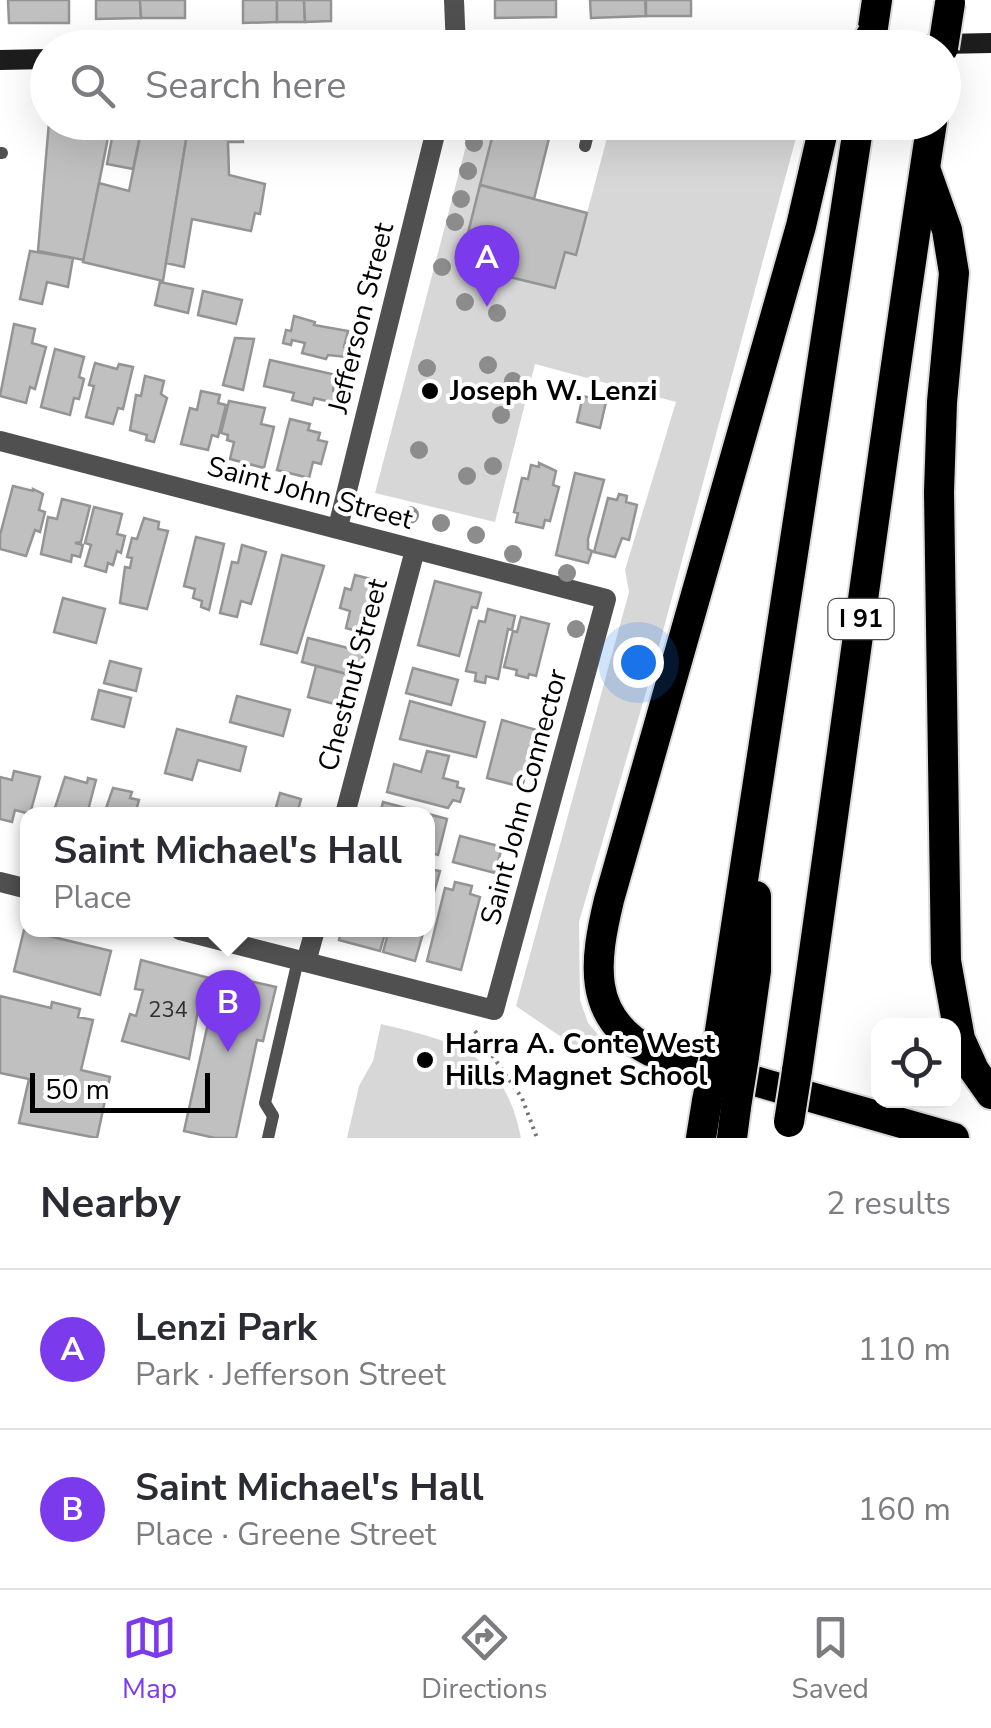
<!DOCTYPE html>
<html lang="en">
<head>
<meta charset="utf-8">
<style>
  :root { --surface:#fff; --page:#f7f7f7; --text:#2b2b33; --muted:#7c7c81; --line:#e1e1e2; --accent:#7c3aed }
  body { margin:0; font-family:"Nunito Sans",sans-serif; background:var(--page); color:var(--text) }
  .controls { position:absolute; right:30px; bottom:30px; display:grid; overflow:hidden; border-radius:20px; box-shadow:0 10px 40px #0002 }
  .controls button { width:90px; height:90px; display:grid; place-items:center; padding:0; border:0; border-bottom:2px solid var(--line); background:var(--surface); color:var(--text); font:50px sans-serif }
  .scale { position:absolute; left:30px; bottom:25px; width:180px; box-sizing:border-box; padding-left:10px; border:5px solid #000; border-top:0; font-size:28px; line-height:35px; white-space:nowrap; color:#000; -webkit-text-stroke:8px #fff; paint-order:stroke }
  .you { position:absolute; left:638px; top:662px; width:35px; height:35px; margin:-25px; border:8px solid #fff; border-radius:50%; background:#1a73e8; box-shadow:0 0 0 15px #1a73e833 }
  .badge { display:grid; place-items:center; width:65px; height:65px; border-radius:50%; background:var(--accent); color:#fff; font-size:32px; font-weight:700 }
  .pin { position:absolute; translate:-50% -82px; filter:drop-shadow(0 2px 5px #0008) }
  .pin::after { content:''; position:absolute; top:52px; width:35px; height:30px; background:inherit; clip-path:polygon(0 0,100% 0,50% 100%) }
  .popup { position:absolute; left:20px; top:807px; width:415px; height:130px; box-sizing:border-box; display:grid; place-content:center; border-radius:20px; background:var(--surface); filter:drop-shadow(0 2px 8px #0005); font-size:32px; white-space:nowrap; color:var(--muted) }
  .popup b { font-size:38px; color:var(--text) }
  .popup::after { content:''; position:absolute; left:50%; top:100%; margin-left:-20px; border:20px solid transparent; border-top-color:var(--surface) }
  .list { margin:0; padding:0; list-style:none }
  h2 { display:flex; justify-content:space-between; align-items:center; height:130px; margin:0; padding:0 40px; font-size:42px }
  h2 small { font-size:32px; font-weight:400; color:var(--muted) }
  .list li { display:grid; grid-template-columns:65px 1fr auto; gap:30px; align-items:center; box-sizing:border-box; height:160px; padding:0 40px; border-top:2px solid var(--line) }
  .list b { display:block; font-size:38px; white-space:nowrap }
  .list p { margin:0; font-size:32px; white-space:nowrap; color:var(--muted) }
  .list em { font-size:32px; font-style:normal; color:var(--muted) }
  .icon { flex:none; width:55px; height:55px; fill:none; stroke:currentColor; stroke-width:2; stroke-linecap:round; stroke-linejoin:round }
  .map { position:relative; flex:none; width:991px; height:1138px; overflow:hidden }
  .search { position:absolute; background:var(--surface); box-shadow:0 10px 40px #0002; left:30px; right:30px; top:30px; height:110px; display:flex; align-items:center; gap:25px; box-sizing:border-box; padding:0 35px; border-radius:55px; color:var(--muted); font-size:38px }
  .sheet { height:450px; background:var(--surface) }
  nav { display:flex; justify-content:space-around; align-items:center; box-sizing:border-box; height:140px; border-top:2px solid var(--line); background:var(--surface); font-size:28px; color:var(--muted) }
  nav a { display:grid; justify-items:center; gap:5px }
  nav .on { color:var(--accent) }
  .map>svg:first-child { display:block }
</style>
</head>
<body>
<div class="map">
<svg width="991" height="1138" viewBox="0 0 991 1138">
  <rect width="100%" height="100%" fill="#fff"/>
  <g fill="#d7d7d7">
    <polygon points="472,123 496,123 460,264 554,288 565,252 576,254 611,123 800,123 653,668 579,922 580,1000 588,1023 609,1047 599,1053 570,1043 516,1006 629,592 625,570 676,402 535,364 495,522 375,493"/>
    <path d="M381,1024C456,1042 504,1052 521,1138H347L359,1086L373,1061Z"/>
  </g>
  <g fill="#c0c0c0" stroke="#949494" stroke-width="2.5">
    <polygon points="8,0 69,0 69,23 9,23"/>
    <polygon points="96,0 140,0 141,18 96,19"/>
    <polygon points="140,0 185,0 185,18 141,18"/>
    <polygon points="243,0 277,0 277,22 243,23"/>
    <polygon points="277,0 304,0 305,22 277,22"/>
    <polygon points="304,0 331,0 331,21 305,22"/>
    <polygon points="495,0 556,0 556,17 495,18"/>
    <polygon points="590,0 645,0 646,16 591,18"/>
    <rect x="646" y="0" width="45" height="16"/>
    <polygon points="49,122 111,122 84,260 38,251"/>
    <polygon points="115,122 143,122 133,169 107,164"/>
    <polygon points="143,122 189,122 163,281 83,262 99,183 129,191"/>
    <polygon points="189,122 241,122 243,142 228,142 229,175 265,184 260,214 255,213 251,231 192,219 184,267 166,263"/>
    <polygon points="496,122 553,122 534,199 480,185"/>
    <polygon points="480,185 587,213 576,255 565,252 555,288 460,265"/>
    <polygon points="30,251 73,258 68,287 47,282 42,304 20,299"/>
    <polygon points="160,282 193,289 188,313 155,305"/>
    <polygon points="203,291 242,300 236,324 198,315"/>
    <polygon points="294,316 315,322 314,325 348,331 344,347 348,348 346,357 328,355 326,359 302,353 305,343 292,340 291,345 283,343 286,330 291,331"/>
    <polygon points="14,324 35,329 32,343 46,347 35,389 30,387 26,403 0,396"/>
    <polygon points="235,338 254,339 243,390 223,385"/>
    <polygon points="55,349 84,357 79,377 84,379 79,399 74,398 70,415 41,407"/>
    <polygon points="270,360 336,375 333,391 338,393 335,403 314,398 312,405 292,400 294,393 264,386"/>
    <polygon points="95,363 117,369 119,364 133,367 123,409 118,408 113,424 86,417 94,386 89,385"/>
    <polygon points="145,376 164,381 161,394 167,398 154,442 146,440 147,435 130,430 136,395 141,396"/>
    <polygon points="201,391 220,395 218,403 226,405 218,437 212,435 208,450 181,444 190,408 197,410"/>
    <polygon points="583,396 606,402 600,428 577,422"/>
    <polygon points="229,401 265,408 261,424 274,427 264,468 230,459 234,442 227,440 228,435 221,433"/>
    <polygon points="290,419 310,424 308,430 320,433 318,440 327,442 321,464 313,462 309,478 277,470"/>
    <polygon points="539,463 556,471 553,485 559,487 550,521 545,520 543,528 516,522 518,513 514,512 522,478 528,479 531,465 539,467"/>
    <polygon points="575,473 604,480 588,539 588,549 592,551 588,563 556,555"/>
    <polygon points="13,486 33,491 33,489 43,494 39,510 45,512 40,532 35,530 26,556 0,549 0,535"/>
    <polygon points="619,494 627,496 626,502 637,505 629,540 622,538 615,557 594,552 608,498 617,500"/>
    <polygon points="62,499 90,506 81,542 75,543 83,545 80,557 72,555 71,562 41,554 48,517 57,519"/>
    <polygon points="94,507 122,514 117,534 125,536 121,553 117,551 113,565 108,563 106,572 85,566 91,545 85,543"/>
    <polygon points="144,518 159,522 158,529 168,531 147,609 120,603 125,567 130,568 132,558 127,557 132,538 137,539"/>
    <polygon points="196,537 224,544 209,610 201,607 202,601 193,598 195,589 184,586"/>
    <polygon points="242,545 266,552 251,604 241,601 237,617 220,613 232,562 238,563"/>
    <polygon points="282,555 324,566 297,653 261,644"/>
    <polygon points="355,575 382,582 368,634 346,628 350,611 340,608 345,588 351,590"/>
    <polygon points="435,581 481,593 477,608 472,607 459,656 418,645"/>
    <polygon points="63,598 105,609 96,643 54,632"/>
    <polygon points="488,609 515,616 512,630 508,629 498,679 486,676 485,683 475,681 476,673 466,671 479,621 485,622"/>
    <polygon points="521,617 549,624 536,676 529,674 528,678 516,675 517,670 504,667 513,631 517,632"/>
    <polygon points="308,638 364,652 357,677 302,662"/>
    <polygon points="110,661 141,669 136,691 104,683"/>
    <polygon points="316,666 350,675 342,706 308,697"/>
    <polygon points="413,668 458,680 451,705 406,693"/>
    <polygon points="99,690 131,698 124,727 92,719"/>
    <polygon points="237,696 290,710 283,736 230,722"/>
    <polygon points="410,701 485,722 476,757 400,739"/>
    <polygon points="502,720 537,730 522,787 487,778"/>
    <polygon points="177,729 246,747 240,771 198,760 192,780 165,773"/>
    <polygon points="427,751 449,756 443,778 458,782 457,787 464,789 460,802 453,800 448,808 387,792 394,764 421,772"/>
    <polygon points="14,771 40,777 30,814 15,810 12,822 0,819 0,777 12,780"/>
    <polygon points="65,777 87,783 88,778 96,780 87,814 53,814"/>
    <polygon points="113,788 132,792 130,798 139,800 135,814 104,814"/>
    <polygon points="280,793 301,799 297,814 274,814"/>
    <polygon points="383,802 447,819 438,855 428,852 428,814 380,814"/>
    <polygon points="460,836 502,847 495,873 453,862"/>
    <polygon points="428,869 440,871 428,914"/>
    <polygon points="455,882 472,886 470,894 480,897 461,970 427,961 445,888 453,890"/>
    <polygon points="24,930 111,951 100,995 14,971"/>
    <polygon points="341,930 386,930 380,951 339,940"/>
    <polygon points="389,930 424,930 415,961 383,952"/>
    <polygon points="141,960 209,978 203,1006 199,1005 189,1059 122,1041 130,1014 136,1016 143,990 135,989"/>
    <polygon points="219,974 276,987 263,1041 257,1040 236,1138 215,1138 184,1131"/>
    <polygon points="0,996 51,1008 52,1002 80,1009 78,1017 93,1020 81,1070 110,1077 97,1138 19,1123 29,1079 0,1073"/>
  </g>
  <g fill="none" stroke-linecap="round" stroke-linejoin="round">
    <g stroke="#dbdbdb" stroke-width="34">
      <g id="motorway">
        <polyline points="872,34 877,0"/>
        <path d="M825,122L801,226L609,900C595,959 585,1017 650,1051L954,1138"/>
        <polyline points="926,171 947,230 954,273 942,402 939,492 946,961 960,1039 974,1070 991,1094"/>
        <polyline points="717,1050 859,122"/>
        <polyline points="744,1057 756,971 756,896"/>
        <path d="M797,1071C843,755 883,438 932,122"/>
        <polyline points="701,1138 707,1101"/>
        <polyline points="732,1138 736,1107"/>
      </g>
    </g>
    <polyline stroke="#727272" stroke-width="4" stroke-dasharray="2.5 5" stroke-linecap="butt" points="475,1031 522,1098 537,1138"/>
    <g stroke="#505050" stroke-width="12">
      <polyline points="585,146 591,122"/>
      <polyline points="0,153 2,153"/>
      <polyline points="268,1138 273,1116 265,1103 298,960"/>
    </g>
    <g stroke="#505050" stroke-width="20">
      <polyline points="454,0 456,48"/>
      <polyline points="0,441 606,599 494,1010 180,930"/>
      <polyline points="338,527 438,122"/>
      <polyline points="345,814 415,550"/>
      <polyline points="0,882 28,889"/>
      <polyline points="306,962 315,930"/>
    </g>
    <g stroke="#1d1d1d" stroke-width="20">
      <polyline points="744,48 991,43"/>
      <polyline points="0,60 48,59"/>
    </g>
    <use href="#motorway" stroke="#000" stroke-width="30"/>
    <g stroke="#dbdbdb" stroke-width="34" stroke-linecap="butt">
      <g id="motorway-bridge">
        <polyline points="863,48 872,34"/>
        <polyline points="943,48 950,3"/>
        <polyline points="707,1101 717,1050"/>
        <polyline points="736,1107 744,1057"/>
        <polyline points="789,1122 797,1071"/>
      </g>
    </g>
    <use href="#motorway-bridge" stroke="#000" stroke-width="30"/>
  </g>
  <g fill="#8c8c8c">
    <circle cx="474" cy="143" r="9"/>
    <circle cx="468" cy="171" r="9"/>
    <circle cx="461" cy="199" r="9"/>
    <circle cx="455" cy="222" r="9"/>
    <circle cx="442" cy="267" r="9"/>
    <circle cx="465" cy="302" r="9"/>
    <circle cx="497" cy="313" r="9"/>
    <circle cx="488" cy="365" r="9"/>
    <circle cx="427" cy="368" r="9"/>
    <circle cx="513" cy="381" r="9"/>
    <circle cx="501" cy="415" r="9"/>
    <circle cx="419" cy="450" r="9"/>
    <circle cx="493" cy="466" r="9"/>
    <circle cx="467" cy="476" r="9"/>
    <circle cx="410" cy="515" r="9"/>
    <circle cx="441" cy="523" r="9"/>
    <circle cx="476" cy="535" r="9"/>
    <circle cx="513" cy="554" r="9"/>
    <circle cx="567" cy="573" r="9"/>
    <circle cx="576" cy="629" r="9"/>
  </g>
  <g fill="#000" stroke="#fff" stroke-width="4">
    <circle cx="430" cy="391" r="10"/>
    <circle cx="425" cy="1060" r="10"/>
  </g>
  <g text-anchor="middle" dominant-baseline="central" stroke-width="8" stroke-linejoin="round" paint-order="stroke">
    <g font-size="22" fill="#303030">
      <text x="168" y="1010">234</text>
    </g>
    <rect fill="#fff" stroke="#4c4c4c" stroke-width="2.5" x="828.5" y="599" width="65" height="40" rx="8"/>
    <g font-size="25" font-weight="bold" fill="#000">
      <text x="861" y="619">I 91</text>
    </g>
    <g font-size="28" fill="#000" stroke="#fff">
      <text transform="translate(361 318) rotate(-76)">Jefferson Street</text>
      <text transform="translate(310 493) rotate(15)">Saint John Street</text>
      <text transform="translate(353 675) rotate(-75)">Chestnut Street</text>
      <text transform="translate(524 797) rotate(-75)">Saint John Connector</text>
    </g>
    <g font-size="28" font-weight="bold" fill="#000" stroke="#fff" text-anchor="start">
      <text x="450" y="391">Joseph W. Lenzi</text>
      <text x="445" y="1044">Harra A. Conte West<tspan x="445" dy="32">Hills Magnet School</tspan></text>
    </g>
  </g>
</svg>
<div class="controls">
<button><svg class="icon" aria-label="locate" viewBox="0 0 24 24"><circle cx="12" cy="12" r="6"/><path d="M12 2v4M12 18v4M2 12h4M18 12h4"/></svg></button>
</div>
<div class="scale">50 m</div>
<div class="you"></div>
<div class="pin badge" style="left:487px;top:307px">A</div>
<div class="pin badge" style="left:228px;top:1052px">B</div>
<div class="popup"><b>Saint Michael's Hall</b>Place</div>
<div class="search"><svg class="icon" aria-label="search" viewBox="0 0 24 24"><circle cx="10" cy="10" r="6"/><path d="M15 15l6 6"/></svg>Search here</div>
</div>
<section class="sheet">
<h2>Nearby<small>2 results</small></h2>
<ul class="list">
<li><span class="badge">A</span><div><b>Lenzi Park</b><p>Park · Jefferson Street</p></div><em>110 m</em></li>
<li><span class="badge">B</span><div><b>Saint Michael's Hall</b><p>Place · Greene Street</p></div><em>160 m</em></li>
</ul>
</section>
<nav>
<a class="on"><svg class="icon" aria-label="map" viewBox="0 0 24 24"><path d="M3 6l6-2 6 2 6-2v14l-6 2-6-2-6 2zM9 4v14M15 6v14"/></svg>Map</a>
<a><svg class="icon" aria-label="directions" viewBox="0 0 24 24"><path d="M12 3l9 9-9 9-9-9zM9 14v-3h6M13 9l2 2-2 2"/></svg>Directions</a>
<a><svg class="icon" aria-label="saved" viewBox="0 0 24 24"><path d="M7 4h10v16l-5-4-5 4z"/></svg>Saved</a>
</nav>
</body>
</html>
